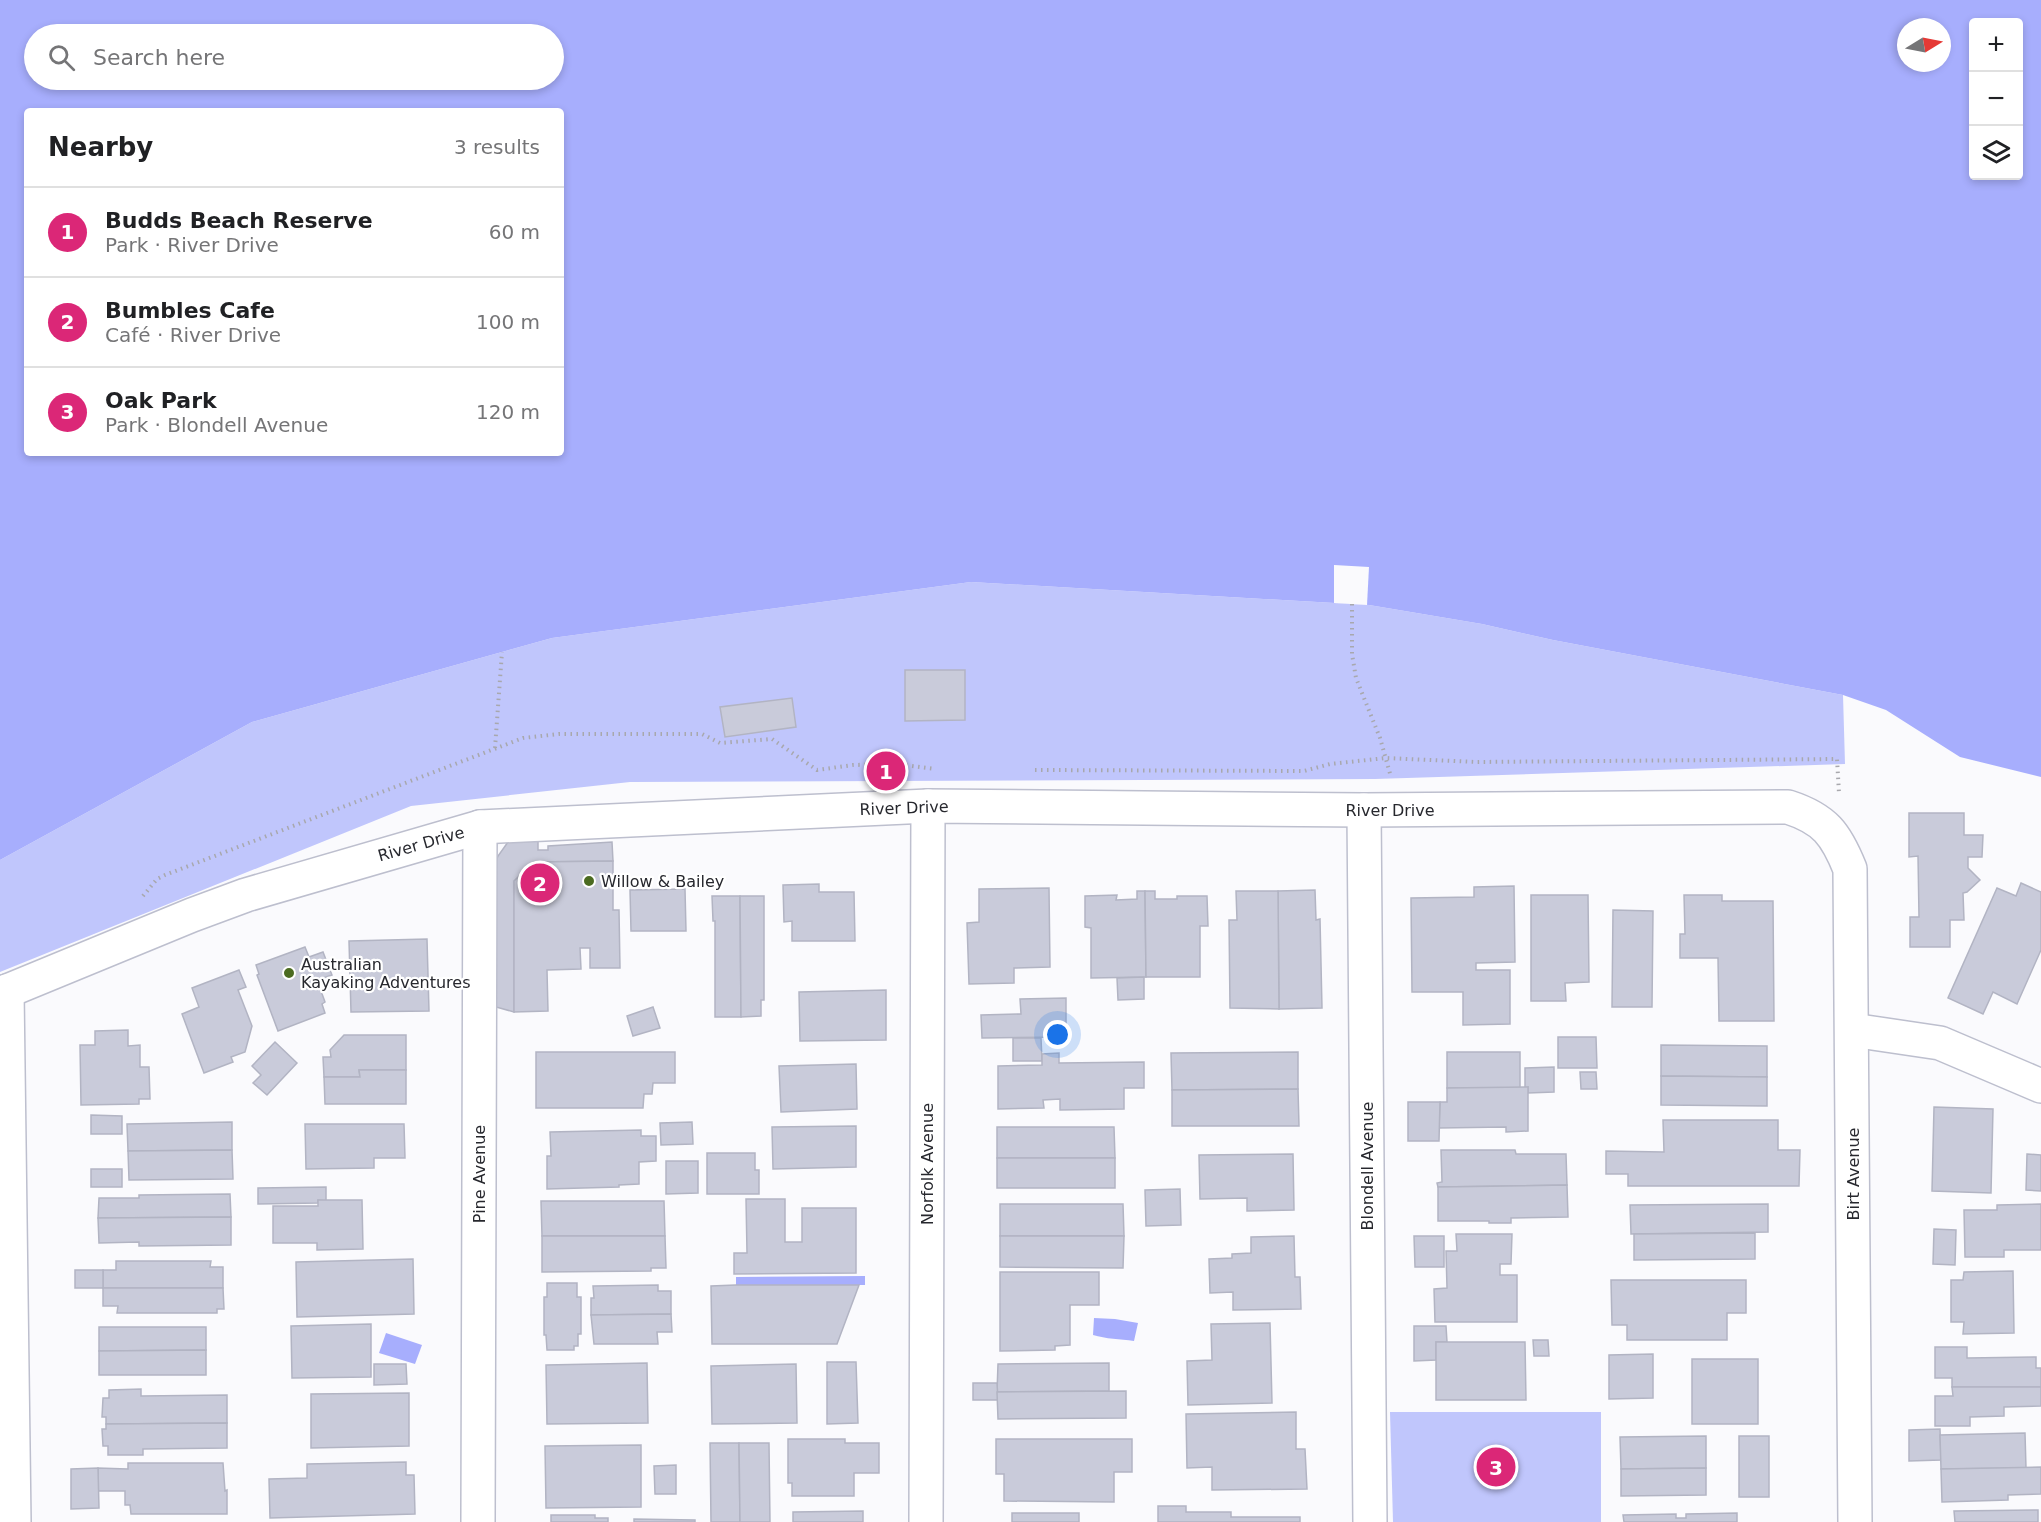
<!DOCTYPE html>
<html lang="en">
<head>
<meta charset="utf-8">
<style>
  :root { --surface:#fff; --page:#f6f6f6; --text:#202124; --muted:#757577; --line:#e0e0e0; --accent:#db2777 }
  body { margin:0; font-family:"DejaVu Sans",sans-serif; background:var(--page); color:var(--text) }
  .controls { position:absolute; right:18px; top:18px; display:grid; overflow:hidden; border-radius:6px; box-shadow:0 3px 9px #0003 }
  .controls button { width:54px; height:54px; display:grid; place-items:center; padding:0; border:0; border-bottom:2px solid var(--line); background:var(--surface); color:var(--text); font:30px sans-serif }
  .compass { position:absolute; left:1897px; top:18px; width:54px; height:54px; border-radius:50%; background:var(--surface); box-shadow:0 3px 9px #0003; rotate:80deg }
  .you { position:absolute; left:1058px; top:1035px; width:21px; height:21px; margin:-15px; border:4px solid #fff; border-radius:50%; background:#1a73e8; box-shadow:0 0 0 9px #1a73e833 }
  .badge { display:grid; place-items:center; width:39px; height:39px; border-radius:50%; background:var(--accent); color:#fff; font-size:20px; font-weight:700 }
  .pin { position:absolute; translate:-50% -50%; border:3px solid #fff; box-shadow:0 2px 6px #0006 }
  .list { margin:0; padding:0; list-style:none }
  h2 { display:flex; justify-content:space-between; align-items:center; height:78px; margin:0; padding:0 24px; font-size:26px }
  h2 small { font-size:20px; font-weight:400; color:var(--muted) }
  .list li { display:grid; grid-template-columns:39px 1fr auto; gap:18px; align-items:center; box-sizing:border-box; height:90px; padding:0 24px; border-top:2px solid var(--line) }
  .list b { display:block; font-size:22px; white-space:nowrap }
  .list p { margin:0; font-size:20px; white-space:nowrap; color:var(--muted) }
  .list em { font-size:20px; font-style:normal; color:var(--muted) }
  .icon { flex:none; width:33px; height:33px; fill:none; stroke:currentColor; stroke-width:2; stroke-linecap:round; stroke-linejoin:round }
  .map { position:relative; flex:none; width:2041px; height:1522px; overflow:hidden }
  .search { position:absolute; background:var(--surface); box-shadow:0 3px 9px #0003; left:24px; top:24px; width:540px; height:66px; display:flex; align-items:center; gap:15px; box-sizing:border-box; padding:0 21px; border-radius:33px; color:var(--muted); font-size:22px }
  .panel { position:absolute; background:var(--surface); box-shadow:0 3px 9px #0003; left:24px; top:108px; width:540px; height:348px; border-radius:6px }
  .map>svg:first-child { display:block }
</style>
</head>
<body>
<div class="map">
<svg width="2041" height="1522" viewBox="0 0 2041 1522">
  <rect width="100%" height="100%" fill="#fafafd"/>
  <g fill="#c0c6fc">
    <polygon points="971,582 1369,605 1482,624 1553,640 1843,695 1845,764 1375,779 630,782 411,806 0,972 0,860 252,722 552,638"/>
    <polygon points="1390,1412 1601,1412 1601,1522 1393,1522"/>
  </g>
  <g fill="#a7aefd" fill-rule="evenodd">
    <path d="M0,0H2041V777L1960,757L1886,710L1843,695L1553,640L1482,624L1369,605L971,582L552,638L252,722L0,860ZM1974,22H2018V176H1974ZM1906,27H1942V63H1906ZM34,34H554V80H34ZM27,111H561V453H27Z"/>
    <polygon points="865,1276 865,1285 736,1285 736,1277"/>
    <path d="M1094,1318L1115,1319L1138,1323L1134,1341C1120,1339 1106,1339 1093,1335Z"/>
    <polygon points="386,1333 422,1345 415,1364 379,1353"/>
  </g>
  <polygon fill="#fafafd" points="1334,565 1369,567 1367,605 1334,603"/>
  <g fill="#c9cbda" stroke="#b2b4c3" stroke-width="1.5">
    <polygon points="905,670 965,670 965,720 905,721"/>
    <polygon points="792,698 796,727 725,737 720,707"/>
    <polygon points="1909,813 1964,813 1964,835 1983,835 1982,857 1968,857 1968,868 1980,880 1967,892 1963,893 1964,920 1950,920 1950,947 1910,947 1910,917 1919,917 1918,856 1909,857"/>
    <polygon points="538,836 538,850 548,850 548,846 612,842 613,861 534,862 514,881 514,1012 496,1007 495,864 498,856 508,842"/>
    <polygon points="613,861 613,910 619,910 620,968 590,968 590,948 580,948 581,969 547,970 548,1011 514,1012 514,881 534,862"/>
    <polygon points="2021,883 2041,892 2041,950 2017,1004 1993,992 1983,1014 1948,998 1997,888 2016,896"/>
    <polygon points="819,884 819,892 854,892 855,941 792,941 792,921 784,922 783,885"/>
    <polygon points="1514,886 1515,962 1476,963 1476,970 1510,970 1510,1024 1463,1025 1463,992 1412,992 1411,898 1474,897 1474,887"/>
    <polygon points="1049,888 1050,967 1014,968 1014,983 969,984 967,923 979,922 979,889"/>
    <polygon points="685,889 686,931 631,931 630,890"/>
    <polygon points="1315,890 1316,920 1320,919 1322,1008 1279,1009 1278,891"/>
    <polygon points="1137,891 1145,891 1146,977 1091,978 1091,928 1085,927 1085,896 1117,895 1116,900 1137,899"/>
    <polygon points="1145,891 1155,891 1155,899 1177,899 1177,896 1207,896 1208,926 1200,926 1200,977 1146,977"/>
    <polygon points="1236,891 1278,891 1279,1009 1230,1008 1229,920 1237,920"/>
    <polygon points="1531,895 1588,895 1589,982 1565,983 1566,1001 1531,1001"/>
    <polygon points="1684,895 1722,895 1722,901 1773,901 1774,1021 1719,1021 1718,958 1680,958 1680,934 1685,934"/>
    <polygon points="712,896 740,896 741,1017 715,1017 715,921 713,921"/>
    <polygon points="740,896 764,896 764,1000 761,1000 761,1016 741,1017"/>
    <polygon points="1613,910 1653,911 1652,1007 1612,1007"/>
    <polygon points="427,939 429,1011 351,1012 349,941"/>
    <polygon points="305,947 309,957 323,952 332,975 317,980 325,1002 322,1004 325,1013 278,1031 257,975 259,974 256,965"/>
    <polygon points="239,970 246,987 238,990 252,1026 245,1052 231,1057 233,1062 204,1073 182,1014 199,1007 192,988"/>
    <polygon points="1144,977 1144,999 1118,1000 1117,978"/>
    <polygon points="886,990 886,1040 800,1041 799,992"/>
    <polygon points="1066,998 1066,1037 982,1038 981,1015 1021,1014 1020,999"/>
    <polygon points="653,1007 660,1028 633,1036 627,1016"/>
    <polygon points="128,1030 128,1046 140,1045 140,1067 149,1067 150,1099 139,1099 139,1104 81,1105 80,1045 95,1045 95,1031"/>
    <polygon points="344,1035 406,1035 406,1070 359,1070 360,1077 324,1077 323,1057 331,1057 330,1050"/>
    <polygon points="1558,1037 1596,1037 1597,1068 1558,1068"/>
    <polygon points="1013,1038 1041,1038 1042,1061 1013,1061"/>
    <polygon points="275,1042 297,1063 267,1095 253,1083 261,1075 252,1066"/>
    <polygon points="1661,1045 1767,1046 1767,1077 1661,1076"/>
    <polygon points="536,1052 675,1052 675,1083 653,1083 652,1094 644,1094 643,1108 536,1108"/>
    <polygon points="1298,1052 1298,1089 1172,1090 1171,1053"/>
    <rect x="1447" y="1052" width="73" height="36"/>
    <polygon points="1059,1053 1059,1063 1144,1062 1144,1088 1124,1088 1124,1109 1060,1110 1060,1099 1043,1100 1044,1108 998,1109 998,1066 1042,1065 1042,1054"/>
    <polygon points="856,1064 857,1109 781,1112 779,1066"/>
    <polygon points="1554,1067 1554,1092 1528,1093 1528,1087 1525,1088 1525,1068"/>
    <polygon points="359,1070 406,1070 406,1104 325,1104 324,1077 360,1077"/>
    <polygon points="1580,1072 1596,1072 1597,1089 1581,1089"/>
    <polygon points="1661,1076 1767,1077 1767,1106 1661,1105"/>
    <polygon points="1528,1087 1528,1131 1506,1132 1506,1127 1439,1128 1440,1102 1447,1102 1447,1088"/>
    <polygon points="1298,1089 1299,1126 1172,1126 1172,1090"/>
    <polygon points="1408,1102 1440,1102 1439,1141 1408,1141"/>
    <polygon points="1934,1107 1993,1109 1991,1193 1932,1191"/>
    <polygon points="91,1115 122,1116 122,1134 91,1134"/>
    <polygon points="1663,1120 1778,1120 1778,1150 1800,1150 1799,1186 1628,1186 1628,1174 1606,1174 1606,1151 1664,1152"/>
    <polygon points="232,1122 232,1150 128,1151 127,1124"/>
    <polygon points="692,1122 693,1144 661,1145 660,1123"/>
    <polygon points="305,1124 404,1124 405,1158 374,1158 374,1168 306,1169"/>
    <polygon points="856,1126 856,1167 773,1169 772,1127"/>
    <polygon points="997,1127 1114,1127 1115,1158 997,1158"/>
    <polygon points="641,1130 641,1136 656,1136 656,1161 639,1162 639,1184 619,1185 619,1187 547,1189 547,1156 551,1156 550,1132"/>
    <polygon points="232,1150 233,1179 129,1180 128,1151"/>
    <polygon points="1441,1150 1515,1150 1516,1154 1566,1154 1567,1185 1438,1187 1437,1183 1442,1182"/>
    <polygon points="707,1153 755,1153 755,1170 759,1170 759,1194 707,1194"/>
    <polygon points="1293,1154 1294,1210 1247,1211 1247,1198 1200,1199 1199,1155"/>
    <polygon points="2027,1154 2041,1155 2041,1191 2026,1190"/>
    <rect x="997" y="1158" width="118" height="30"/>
    <polygon points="666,1161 698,1161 698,1193 666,1194"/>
    <rect x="91" y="1169" width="31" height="18"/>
    <polygon points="1567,1185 1568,1217 1511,1218 1511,1223 1489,1223 1489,1221 1438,1221 1438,1187"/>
    <polygon points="326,1187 326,1201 318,1200 318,1203 258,1204 258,1188"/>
    <polygon points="1180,1189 1181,1225 1146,1226 1145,1190"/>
    <polygon points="230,1194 231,1217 98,1218 99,1198 139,1198 139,1195"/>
    <polygon points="746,1199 785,1199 785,1242 802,1242 802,1208 856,1208 856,1273 734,1274 734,1253 747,1253"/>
    <polygon points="318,1200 362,1200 363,1249 317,1250 317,1243 273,1243 273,1206 318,1206"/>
    <polygon points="541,1201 664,1201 665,1236 542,1236"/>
    <polygon points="1000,1204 1123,1204 1124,1236 1000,1236"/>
    <polygon points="1768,1204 1768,1232 1631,1234 1630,1205"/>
    <polygon points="2041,1204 2041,1250 2004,1250 2004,1257 1965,1257 1964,1210 1997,1210 1997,1205"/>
    <polygon points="231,1217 231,1245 139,1246 139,1242 99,1243 98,1218"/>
    <polygon points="1934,1229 1956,1230 1955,1265 1933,1264"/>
    <polygon points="1755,1233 1755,1259 1634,1260 1634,1234"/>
    <polygon points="1456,1234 1512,1234 1511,1264 1500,1264 1500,1275 1517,1275 1517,1322 1435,1322 1434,1289 1447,1288 1446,1251 1457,1251"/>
    <polygon points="542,1236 665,1236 666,1268 651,1268 651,1271 542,1272"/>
    <polygon points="1000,1236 1124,1236 1123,1268 1000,1267"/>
    <polygon points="1294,1236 1295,1277 1300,1277 1301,1309 1233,1310 1233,1292 1210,1293 1209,1259 1232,1258 1232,1254 1251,1253 1251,1237"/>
    <polygon points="1414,1236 1444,1236 1444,1267 1415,1267"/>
    <polygon points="413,1259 414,1314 297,1317 296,1262"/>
    <polygon points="116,1261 211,1261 210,1267 223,1267 223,1288 103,1288 103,1270 116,1270"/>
    <rect x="75" y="1270" width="28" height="18"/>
    <polygon points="2013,1271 2014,1333 1963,1334 1964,1322 1951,1322 1951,1280 1963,1280 1964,1272"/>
    <polygon points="1000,1272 1099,1272 1099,1305 1070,1305 1070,1345 1055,1346 1055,1350 1000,1351"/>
    <polygon points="1611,1280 1746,1280 1746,1313 1727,1313 1727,1340 1627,1340 1627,1325 1612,1325"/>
    <polygon points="547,1283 577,1283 577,1297 581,1297 581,1334 578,1334 578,1346 574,1346 574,1350 547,1350 546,1335 544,1335 544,1297 547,1297"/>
    <polygon points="658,1285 658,1291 671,1291 671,1314 591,1315 591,1298 594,1298 593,1286"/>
    <polygon points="736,1285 859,1285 837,1344 712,1344 711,1286"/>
    <polygon points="103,1288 223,1288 224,1309 217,1309 217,1313 117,1313 118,1306 103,1306"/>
    <polygon points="671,1314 672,1332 657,1332 658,1344 594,1344 591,1315"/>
    <polygon points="1270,1323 1272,1403 1188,1405 1187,1361 1212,1360 1211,1324"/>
    <polygon points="371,1324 371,1377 292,1378 291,1326"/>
    <polygon points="1414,1326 1446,1326 1447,1342 1436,1342 1436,1360 1414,1361"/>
    <polygon points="99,1327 206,1327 206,1350 99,1351"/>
    <polygon points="1533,1340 1548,1340 1549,1356 1534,1356"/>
    <polygon points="1436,1342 1525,1342 1526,1400 1436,1400"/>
    <polygon points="1935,1347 1967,1347 1967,1358 2036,1357 2036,1368 2041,1368 2041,1387 1952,1387 1952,1378 1935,1378"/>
    <polygon points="206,1350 206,1375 99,1375 99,1351"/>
    <polygon points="1653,1354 1653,1398 1609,1399 1609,1355"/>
    <rect x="1692" y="1359" width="66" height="65"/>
    <polygon points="827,1362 856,1362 858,1423 827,1424"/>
    <polygon points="647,1363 648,1423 547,1424 546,1365"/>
    <polygon points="1109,1363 1109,1391 997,1392 998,1364"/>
    <polygon points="374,1364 406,1364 407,1384 374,1385"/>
    <polygon points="796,1364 797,1423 712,1424 711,1366"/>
    <polygon points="973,1383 997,1383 998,1400 973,1400"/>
    <polygon points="1952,1387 2041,1387 2041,1406 2004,1407 2004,1416 1970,1417 1970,1426 1935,1426 1935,1396 1953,1396"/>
    <polygon points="141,1389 141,1396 227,1395 227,1423 106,1424 106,1417 102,1417 103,1398 109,1398 109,1390"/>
    <polygon points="1126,1391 1126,1418 998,1419 997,1392"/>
    <polygon points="409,1393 409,1446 311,1448 311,1394"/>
    <polygon points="1296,1412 1296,1449 1305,1449 1307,1489 1212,1490 1212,1467 1187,1468 1186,1414"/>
    <polygon points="227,1423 227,1448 143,1449 143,1455 108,1455 108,1446 103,1446 102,1429 106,1429 106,1424"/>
    <polygon points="1940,1429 1941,1460 1909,1461 1909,1430"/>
    <polygon points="2025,1433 2026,1468 1941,1469 1940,1435"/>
    <polygon points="1706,1436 1706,1468 1621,1469 1620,1437"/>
    <rect x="1739" y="1436" width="30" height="61"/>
    <polygon points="788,1439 845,1439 845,1443 879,1443 879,1473 854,1473 854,1496 792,1496 792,1483 788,1483"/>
    <polygon points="996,1439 1132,1439 1132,1472 1114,1472 1114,1502 1004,1501 1004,1474 996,1474"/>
    <polygon points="710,1443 739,1443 740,1522 711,1522"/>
    <polygon points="739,1443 769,1443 770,1522 740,1522"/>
    <polygon points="641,1445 641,1507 546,1508 545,1446"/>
    <polygon points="406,1462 406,1475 414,1475 415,1514 270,1518 269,1479 307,1478 307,1464"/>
    <polygon points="128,1463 223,1463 225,1491 227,1490 227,1514 131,1514 130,1505 125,1505 125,1491 98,1491 98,1468 128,1469"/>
    <polygon points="676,1465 676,1494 655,1494 654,1466"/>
    <polygon points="2041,1467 2041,1494 2008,1495 2008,1500 1942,1502 1941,1469"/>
    <polygon points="98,1468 99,1508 71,1509 71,1469"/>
    <polygon points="1706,1468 1706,1495 1621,1496 1621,1469"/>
    <polygon points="1158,1506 1186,1506 1186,1512 1231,1512 1231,1517 1300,1517 1300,1522 1158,1522"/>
    <polygon points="2038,1510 2038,1522 1955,1522 1954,1511"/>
    <polygon points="863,1511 863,1522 793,1522 793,1512"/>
    <rect x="1012" y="1513" width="67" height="9"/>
    <polygon points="1737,1513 1737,1522 1624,1522 1623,1515 1676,1514 1676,1518 1686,1518 1686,1514"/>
    <polygon points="551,1515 595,1515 595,1518 608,1518 608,1522 551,1522"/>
    <polygon points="634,1519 695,1520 695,1522 634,1522"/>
  </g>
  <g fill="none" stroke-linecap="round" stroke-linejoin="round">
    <g stroke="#bdbfce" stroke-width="36">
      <g id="minor">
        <polyline points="1364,810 1370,1522"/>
        <polyline points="7,991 14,1522"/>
        <path d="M0,994L192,915L246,895L480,827L928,806L1364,810L1788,807C1825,819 1836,834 1850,869L1855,1522"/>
        <polyline points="1852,1030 1940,1043 2041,1086"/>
        <polyline points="478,1522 480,827"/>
        <polyline points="926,1522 928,806"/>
      </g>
    </g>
    <g stroke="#a8a8ad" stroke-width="4" stroke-dasharray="1.5 4.5" stroke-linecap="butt">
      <polyline points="1352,604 1352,654 1356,678 1380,738 1391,777"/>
      <polyline points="495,748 502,652"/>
      <polyline points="1035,770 1304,771 1330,764 1386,758 1476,762 1837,759 1839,793"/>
      <polyline points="143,896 157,879 165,875 523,738 559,734 702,734 720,743 772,739 817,770 853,765 897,764 935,769"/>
    </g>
    <use href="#minor" stroke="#fff" stroke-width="33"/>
  </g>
  <g fill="#4b6b21" stroke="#fff" stroke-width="2">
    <circle cx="589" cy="881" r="6"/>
    <circle cx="289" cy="973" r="6"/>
  </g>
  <g text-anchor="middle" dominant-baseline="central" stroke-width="4.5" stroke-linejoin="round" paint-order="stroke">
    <g font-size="16" fill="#27282e" stroke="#fff">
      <text transform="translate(904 808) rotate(-2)">River Drive</text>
      <text x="1390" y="810">River Drive</text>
      <text transform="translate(421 844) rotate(-16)">River Drive</text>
      <text transform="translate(927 1164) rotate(-90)">Norfolk Avenue</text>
      <text transform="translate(1367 1166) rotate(-90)">Blondell Avenue</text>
      <text transform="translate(479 1174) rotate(-90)">Pine Avenue</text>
      <text transform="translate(1853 1174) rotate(-90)">Birt Avenue</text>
    </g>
    <g font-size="16" fill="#27282e" stroke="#fff" text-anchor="start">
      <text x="601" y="881">Willow &amp; Bailey</text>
      <text x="301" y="964">Australian<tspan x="301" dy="18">Kayaking Adventures</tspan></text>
    </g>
  </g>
</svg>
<div class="controls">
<button>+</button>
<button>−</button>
<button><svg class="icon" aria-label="layers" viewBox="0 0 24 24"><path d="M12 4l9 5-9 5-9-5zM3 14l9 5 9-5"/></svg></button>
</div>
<svg class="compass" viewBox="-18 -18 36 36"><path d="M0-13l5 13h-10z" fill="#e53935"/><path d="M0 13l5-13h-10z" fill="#757577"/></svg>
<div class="you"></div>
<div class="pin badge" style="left:886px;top:771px">1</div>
<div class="pin badge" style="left:540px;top:883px">2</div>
<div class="pin badge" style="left:1496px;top:1467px">3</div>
<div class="search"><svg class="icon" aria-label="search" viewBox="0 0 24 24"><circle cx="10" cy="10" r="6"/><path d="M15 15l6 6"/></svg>Search here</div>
<section class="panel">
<h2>Nearby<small>3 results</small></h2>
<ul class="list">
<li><span class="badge">1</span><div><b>Budds Beach Reserve</b><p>Park · River Drive</p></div><em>60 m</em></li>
<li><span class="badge">2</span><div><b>Bumbles Cafe</b><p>Café · River Drive</p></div><em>100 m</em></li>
<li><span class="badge">3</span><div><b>Oak Park</b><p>Park · Blondell Avenue</p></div><em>120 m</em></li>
</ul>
</section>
</div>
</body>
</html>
